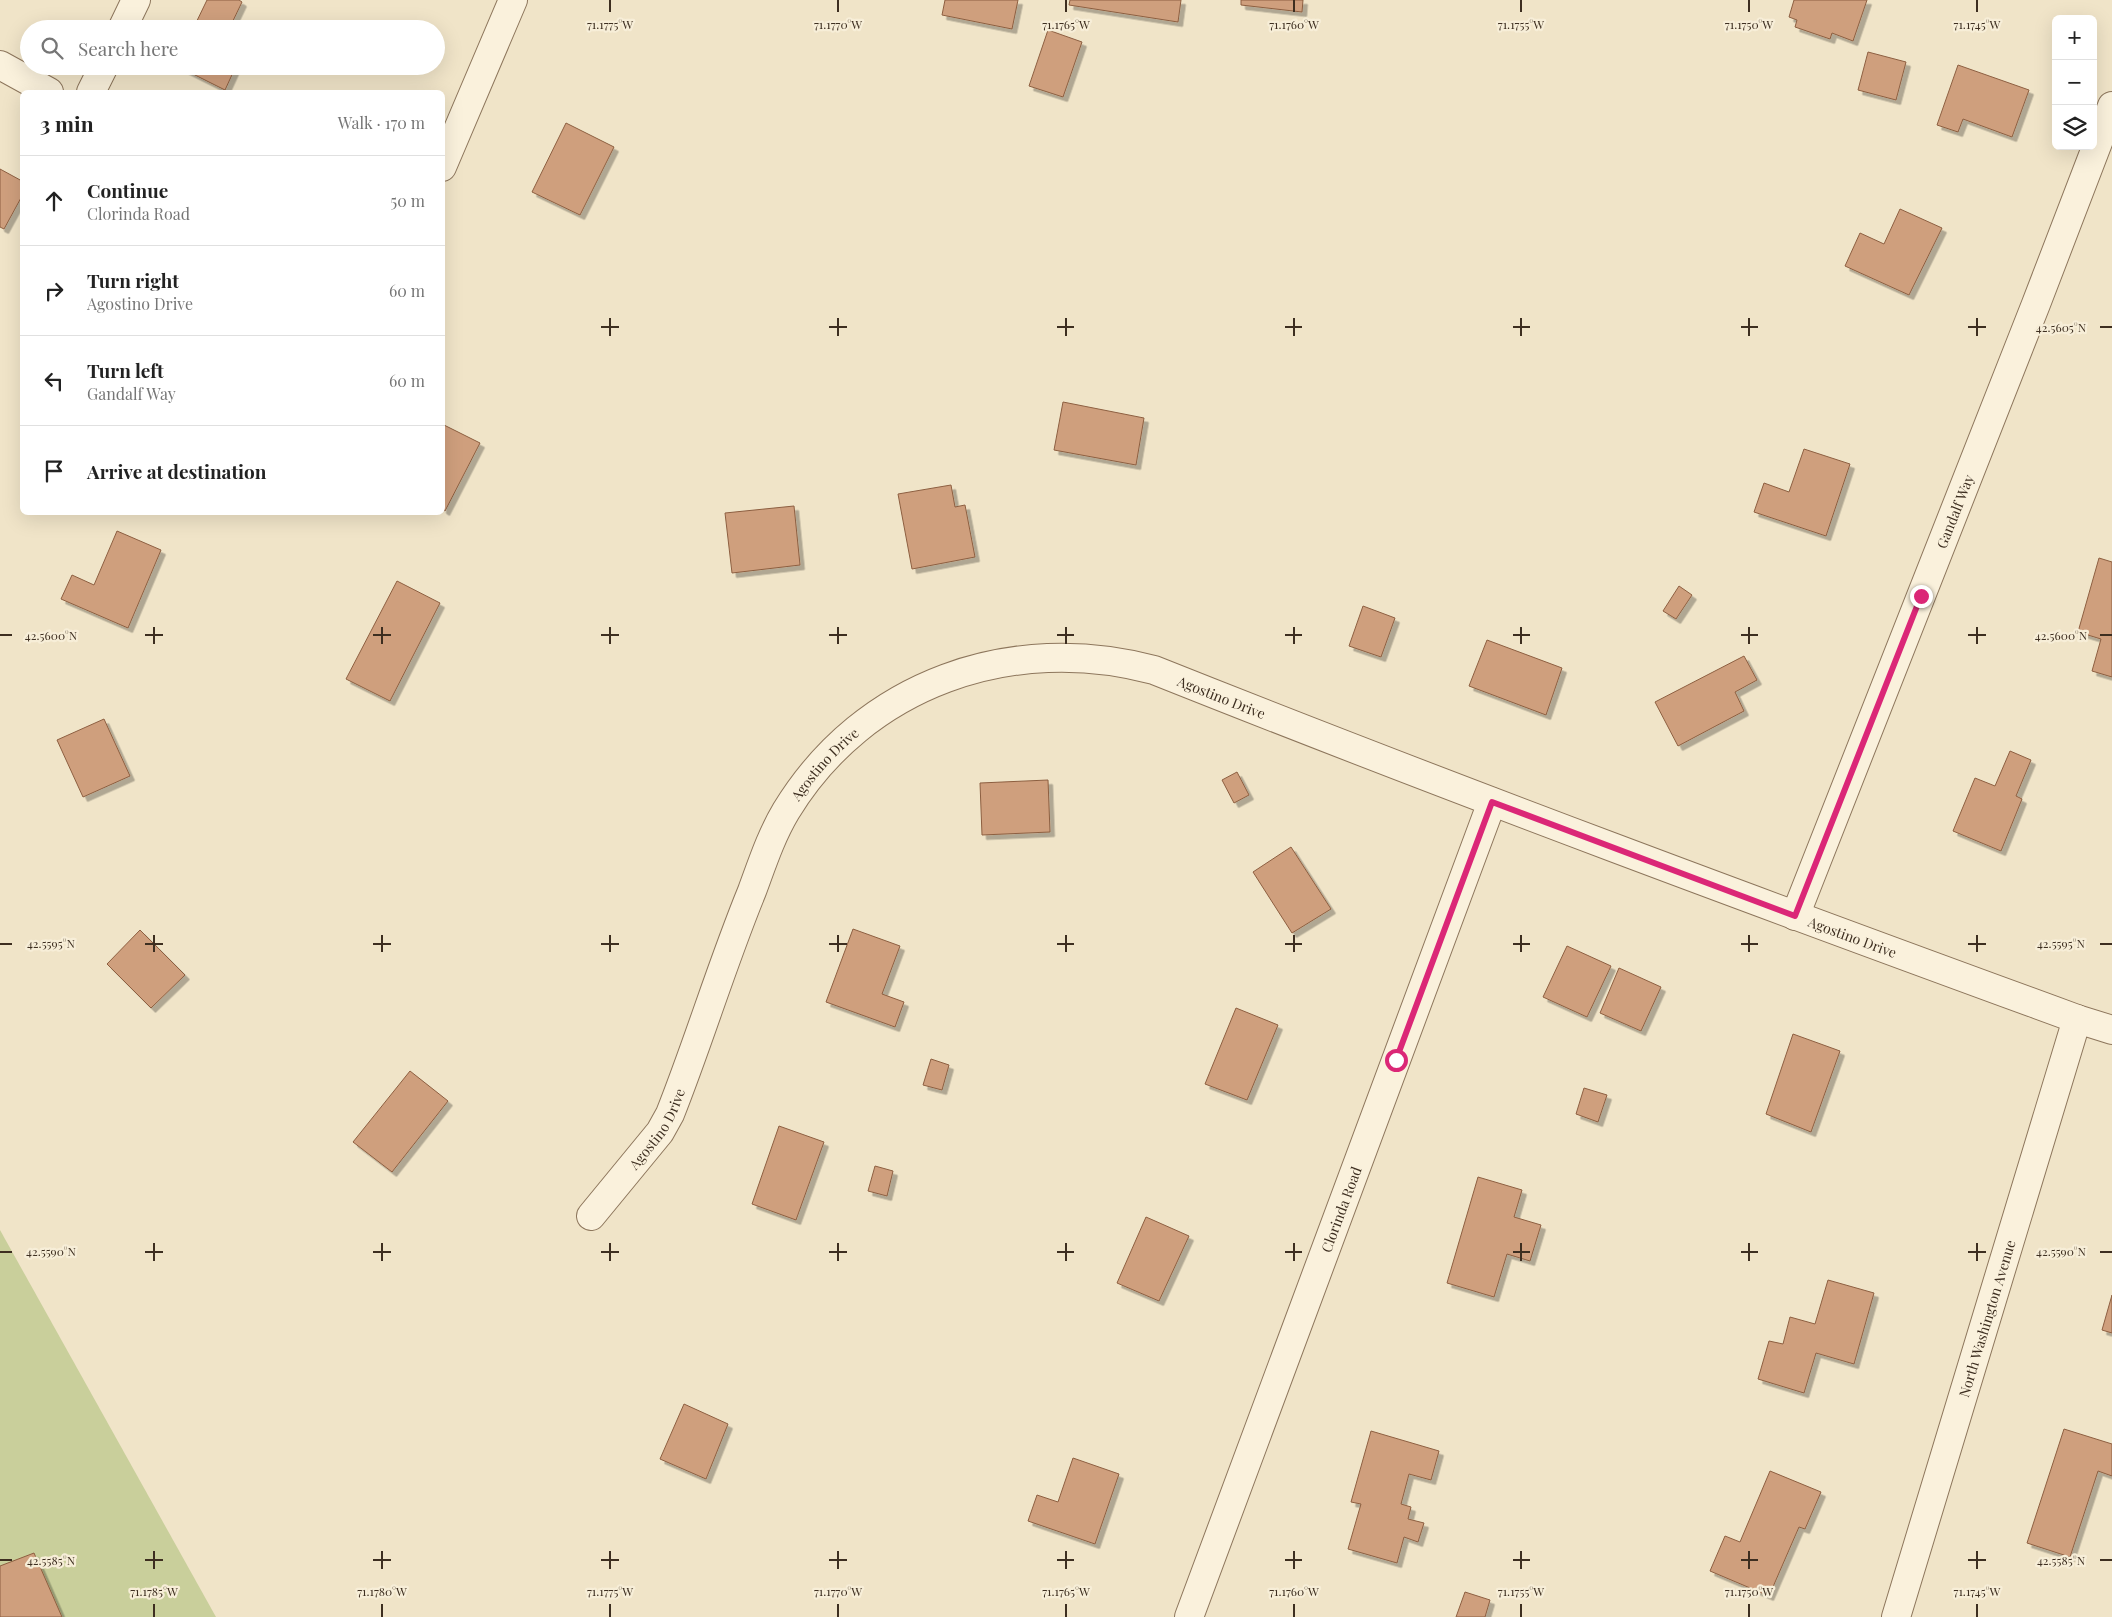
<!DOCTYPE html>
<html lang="en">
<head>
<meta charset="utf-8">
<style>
  :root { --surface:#fff; --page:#f6f6f6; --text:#222; --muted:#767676; --line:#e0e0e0 }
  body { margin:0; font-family:"Playfair Display",serif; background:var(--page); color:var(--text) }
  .controls { position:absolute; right:15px; top:15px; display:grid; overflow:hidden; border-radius:8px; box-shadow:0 5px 20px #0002 }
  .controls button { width:45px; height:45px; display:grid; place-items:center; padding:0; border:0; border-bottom:1px solid var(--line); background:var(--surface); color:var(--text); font:25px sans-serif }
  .stop { position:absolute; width:15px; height:15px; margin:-11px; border:4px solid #db2777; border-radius:50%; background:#fff }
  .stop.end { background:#db2777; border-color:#fff; box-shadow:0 1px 5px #0008 }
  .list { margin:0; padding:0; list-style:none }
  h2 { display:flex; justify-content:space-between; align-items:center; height:65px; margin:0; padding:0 20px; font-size:21px }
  h2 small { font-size:16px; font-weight:400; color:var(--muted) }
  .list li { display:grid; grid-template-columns:32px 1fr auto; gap:15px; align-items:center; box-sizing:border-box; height:90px; padding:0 20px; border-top:1px solid var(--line) }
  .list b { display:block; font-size:19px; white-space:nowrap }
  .list p { margin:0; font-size:16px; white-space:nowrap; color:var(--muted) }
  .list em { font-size:16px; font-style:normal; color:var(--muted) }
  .icon { flex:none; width:28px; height:28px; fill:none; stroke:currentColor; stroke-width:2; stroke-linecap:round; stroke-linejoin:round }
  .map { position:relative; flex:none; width:2112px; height:1617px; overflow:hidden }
  .search { position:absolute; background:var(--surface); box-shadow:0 5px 20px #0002; left:20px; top:20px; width:425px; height:55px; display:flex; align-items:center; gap:12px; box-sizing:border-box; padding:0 18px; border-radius:28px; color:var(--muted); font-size:19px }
  .panel { position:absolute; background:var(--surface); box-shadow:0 5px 20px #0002; left:20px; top:90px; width:425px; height:425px; border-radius:8px }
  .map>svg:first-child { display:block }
</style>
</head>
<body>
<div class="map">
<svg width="2112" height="1617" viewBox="0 0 2112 1617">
  <defs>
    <filter id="shadow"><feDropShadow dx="4.5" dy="4.5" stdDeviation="0" flood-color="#0004"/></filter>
  </defs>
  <rect width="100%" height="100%" fill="#f0e4c8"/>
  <polygon fill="#c9cf9b" points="0,1230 216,1617 0,1617"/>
  <g fill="#cf9f7d" stroke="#8d5f41" filter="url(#shadow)">
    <polygon points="207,0 239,0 242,2 230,27 234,29 193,29"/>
    <polygon points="945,0 1018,0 1012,29 942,15"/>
    <polygon points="1070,0 1181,0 1178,22 1069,5"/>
    <polygon points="1241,0 1303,0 1302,12 1241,5"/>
    <polygon points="1794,0 1867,0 1853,41 1832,33 1830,39 1795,27 1797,20 1789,17"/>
    <polygon points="1048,30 1082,42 1063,97 1029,86"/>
    <polygon points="1868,52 1906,62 1896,100 1858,90"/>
    <polygon points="1958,65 2029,90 2012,137 1963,119 1958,132 1937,125"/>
    <polygon points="177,66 236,66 225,90"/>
    <polygon points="566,123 614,147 580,215 532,192"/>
    <polygon points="0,169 22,181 22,196 4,229 0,227"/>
    <polygon points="1900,209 1942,228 1909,295 1845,266 1860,233 1884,244"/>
    <polygon points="1063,402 1144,418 1136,465 1054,450"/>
    <polygon points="442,424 480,443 445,511 442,509"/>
    <polygon points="1804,449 1850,464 1826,536 1754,512 1764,483 1789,492"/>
    <polygon points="951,485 955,507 965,505 975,557 912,569 898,494"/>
    <polygon points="794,506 800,565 732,573 725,513"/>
    <polygon points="117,531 161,550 128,628 61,599 72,575 94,585"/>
    <polygon points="2099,558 2112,562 2112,677 2092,671 2101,639 2078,632"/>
    <polygon points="397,581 440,603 390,701 346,679"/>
    <polygon points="1679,586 1692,595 1676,619 1663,611"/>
    <polygon points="1363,606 1395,618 1381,657 1349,646"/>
    <polygon points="1487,640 1562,668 1546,715 1469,686"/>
    <polygon points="1744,656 1757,680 1735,692 1744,711 1678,746 1655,702"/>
    <polygon points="104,719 130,776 83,797 57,740"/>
    <polygon points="2010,751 2031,760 2016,796 2022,799 2001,851 1953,831 1975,778 1995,786"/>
    <polygon points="1237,772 1249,795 1234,803 1222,780"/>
    <polygon points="1048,780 1050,832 982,835 980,783"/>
    <polygon points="1291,847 1331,909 1292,933 1253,872"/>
    <polygon points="853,929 900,946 882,994 904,1002 895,1027 826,1002"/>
    <polygon points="140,930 185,975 151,1008 107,964"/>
    <polygon points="1567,946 1611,966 1587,1017 1543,997"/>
    <polygon points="1619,968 1661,987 1641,1031 1600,1013"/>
    <polygon points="1236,1008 1278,1025 1247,1100 1205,1084"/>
    <polygon points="1793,1034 1840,1051 1811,1132 1766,1114"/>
    <polygon points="931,1059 949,1065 942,1090 923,1085"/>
    <polygon points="410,1071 448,1101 392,1172 353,1142"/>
    <polygon points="1584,1088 1607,1095 1598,1122 1576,1114"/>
    <polygon points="779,1126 824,1142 796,1220 752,1204"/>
    <polygon points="875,1166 893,1171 887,1196 868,1191"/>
    <polygon points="1478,1177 1522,1190 1514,1217 1541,1225 1530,1261 1507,1254 1494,1297 1447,1283"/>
    <polygon points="1146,1217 1189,1236 1159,1301 1117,1283"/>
    <polygon points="1828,1280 1874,1293 1854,1364 1816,1353 1804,1393 1758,1379 1769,1341 1783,1344 1790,1317 1815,1324"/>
    <polygon points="2112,1295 2112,1333 2102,1330"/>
    <polygon points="684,1404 728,1424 706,1479 660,1459"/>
    <polygon points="2064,1429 2112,1444 2112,1476 2098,1471 2070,1557 2027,1543"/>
    <polygon points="1371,1431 1439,1451 1431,1480 1409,1474 1401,1504 1411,1507 1408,1519 1424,1523 1418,1542 1404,1537 1397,1563 1348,1549 1361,1504 1351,1502"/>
    <polygon points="1073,1458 1119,1474 1095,1544 1028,1521 1037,1495 1058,1502"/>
    <polygon points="1770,1471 1821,1492 1805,1529 1799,1527 1769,1596 1710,1571 1725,1536 1740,1542"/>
    <polygon points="34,1553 62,1617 0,1617 0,1566"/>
    <polygon points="1465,1592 1490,1600 1485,1617 1456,1617"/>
  </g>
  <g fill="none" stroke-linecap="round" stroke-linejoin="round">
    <g stroke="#8d765c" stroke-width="30">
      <g id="street">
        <polyline points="122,29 136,0"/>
        <polyline points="0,65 49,92"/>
        <polyline points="91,92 104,66"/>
        <polyline points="442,167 513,0"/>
        <path id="s1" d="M1795,916L2036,304L2112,106"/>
        <path id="s2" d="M591,1216L660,1132L670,1114C699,1041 722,964 752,891C762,864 771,836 786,811C864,683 1012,632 1154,670C1460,792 1768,906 2077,1019L2112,1030"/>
        <path id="s3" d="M1189,1617L1492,802"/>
        <path id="s4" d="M1896,1617L2077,1019"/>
      </g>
    </g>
    <use href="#street" stroke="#faf1dc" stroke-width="28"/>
  </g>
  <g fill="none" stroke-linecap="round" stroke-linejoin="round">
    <polyline stroke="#db2777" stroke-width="6" points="1396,1060 1492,802 1795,916 1921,596"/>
  </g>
  <path fill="none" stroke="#3d2e20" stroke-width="2" d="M610,0V12M838,0V12M1066,0V12M1294,0V12M1521,0V12M1749,0V12M1977,0V12M610,318V336M838,318V336M1066,318V336M1294,318V336M1521,318V336M1749,318V336M1977,318V336M601,327H619M829,327H847M1057,327H1074M1285,327H1302M1513,327H1530M1741,327H1758M1968,327H1986M2100,327H2112M154,627V644M382,627V644M610,627V644M838,627V644M1066,627V644M1294,627V644M1521,627V644M1749,627V644M1977,627V644M0,635H12M145,635H163M373,635H391M601,635H619M829,635H847M1057,635H1074M1285,635H1302M1513,635H1530M1741,635H1758M1968,635H1986M2100,635H2112M154,935V952M382,935V952M610,935V952M838,935V952M1066,935V952M1294,935V952M1521,935V952M1749,935V952M1977,935V952M0,944H12M145,944H163M373,944H391M601,944H619M829,944H847M1057,944H1074M1285,944H1302M1513,944H1530M1741,944H1758M1968,944H1986M2100,944H2112M154,1243V1261M382,1243V1261M610,1243V1261M838,1243V1261M1066,1243V1261M1294,1243V1261M1521,1243V1261M1749,1243V1261M1977,1243V1261M0,1252H12M145,1252H163M373,1252H391M601,1252H619M829,1252H847M1057,1252H1074M1285,1252H1302M1513,1252H1530M1741,1252H1758M1968,1252H1986M2100,1252H2112M154,1551V1569M382,1551V1569M610,1551V1569M838,1551V1569M1066,1551V1569M1294,1551V1569M1521,1551V1569M1749,1551V1569M1977,1551V1569M0,1560H12M145,1560H163M373,1560H391M601,1560H619M829,1560H847M1057,1560H1074M1285,1560H1302M1513,1560H1530M1741,1560H1758M1968,1560H1986M2100,1560H2112M154,1604V1617M382,1604V1617M610,1604V1617M838,1604V1617M1066,1604V1617M1294,1604V1617M1521,1604V1617M1749,1604V1617M1977,1604V1617"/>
  <g text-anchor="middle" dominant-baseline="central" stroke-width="4.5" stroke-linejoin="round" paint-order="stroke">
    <g font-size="14" fill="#3d2e20" stroke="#f7eed8">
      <text stroke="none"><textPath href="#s1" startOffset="435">Gandalf Way</textPath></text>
      <text stroke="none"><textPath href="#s2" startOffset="950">Agostino Drive</textPath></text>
      <text stroke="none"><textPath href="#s2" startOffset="515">Agostino Drive</textPath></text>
      <text stroke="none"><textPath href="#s2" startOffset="1625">Agostino Drive</textPath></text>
      <text stroke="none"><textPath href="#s2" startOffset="110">Agostino Drive</textPath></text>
      <text stroke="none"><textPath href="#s3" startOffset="435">Clorinda Road</textPath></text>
      <text stroke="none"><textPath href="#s4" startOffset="312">North Washington Avenue</textPath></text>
    </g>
  </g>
  <g font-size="12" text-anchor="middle" fill="#3d2e20" stroke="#f7eed8" stroke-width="4.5" stroke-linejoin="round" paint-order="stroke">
    <text x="610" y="29">71.1775°W</text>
    <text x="838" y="29">71.1770°W</text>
    <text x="1066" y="29">71.1765°W</text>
    <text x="1294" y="29">71.1760°W</text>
    <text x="1521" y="29">71.1755°W</text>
    <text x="1749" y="29">71.1750°W</text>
    <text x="1977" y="29">71.1745°W</text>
    <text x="2061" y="332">42.5605°N</text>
    <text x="51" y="640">42.5600°N</text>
    <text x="2061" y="640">42.5600°N</text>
    <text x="51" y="948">42.5595°N</text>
    <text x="2061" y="948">42.5595°N</text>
    <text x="51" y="1256">42.5590°N</text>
    <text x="2061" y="1256">42.5590°N</text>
    <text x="51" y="1565">42.5585°N</text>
    <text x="2061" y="1565">42.5585°N</text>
    <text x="154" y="1596">71.1785°W</text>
    <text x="382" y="1596">71.1780°W</text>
    <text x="610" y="1596">71.1775°W</text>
    <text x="838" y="1596">71.1770°W</text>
    <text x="1066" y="1596">71.1765°W</text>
    <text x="1294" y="1596">71.1760°W</text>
    <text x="1521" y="1596">71.1755°W</text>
    <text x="1749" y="1596">71.1750°W</text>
    <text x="1977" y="1596">71.1745°W</text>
  </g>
</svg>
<div class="controls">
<button>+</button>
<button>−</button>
<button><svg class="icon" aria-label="layers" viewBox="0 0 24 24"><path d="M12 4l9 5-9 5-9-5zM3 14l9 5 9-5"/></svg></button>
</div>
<div class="stop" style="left:1396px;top:1060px"></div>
<div class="stop end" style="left:1921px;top:596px"></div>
<div class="search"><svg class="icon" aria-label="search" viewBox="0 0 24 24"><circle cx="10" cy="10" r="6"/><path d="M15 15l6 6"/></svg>Search here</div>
<section class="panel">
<h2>3 min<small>Walk · 170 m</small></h2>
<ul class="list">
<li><svg class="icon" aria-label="ahead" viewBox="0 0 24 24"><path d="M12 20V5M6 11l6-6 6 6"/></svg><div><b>Continue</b><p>Clorinda Road</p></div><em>50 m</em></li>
<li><svg class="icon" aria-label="right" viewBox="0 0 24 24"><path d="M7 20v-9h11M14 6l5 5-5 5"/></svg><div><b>Turn right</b><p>Agostino Drive</p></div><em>60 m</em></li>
<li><svg class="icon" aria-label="left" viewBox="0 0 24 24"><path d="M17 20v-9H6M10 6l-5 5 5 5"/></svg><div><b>Turn left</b><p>Gandalf Way</p></div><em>60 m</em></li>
<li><svg class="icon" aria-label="arrive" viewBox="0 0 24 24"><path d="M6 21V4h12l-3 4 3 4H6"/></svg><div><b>Arrive at destination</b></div></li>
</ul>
</section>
</div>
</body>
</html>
